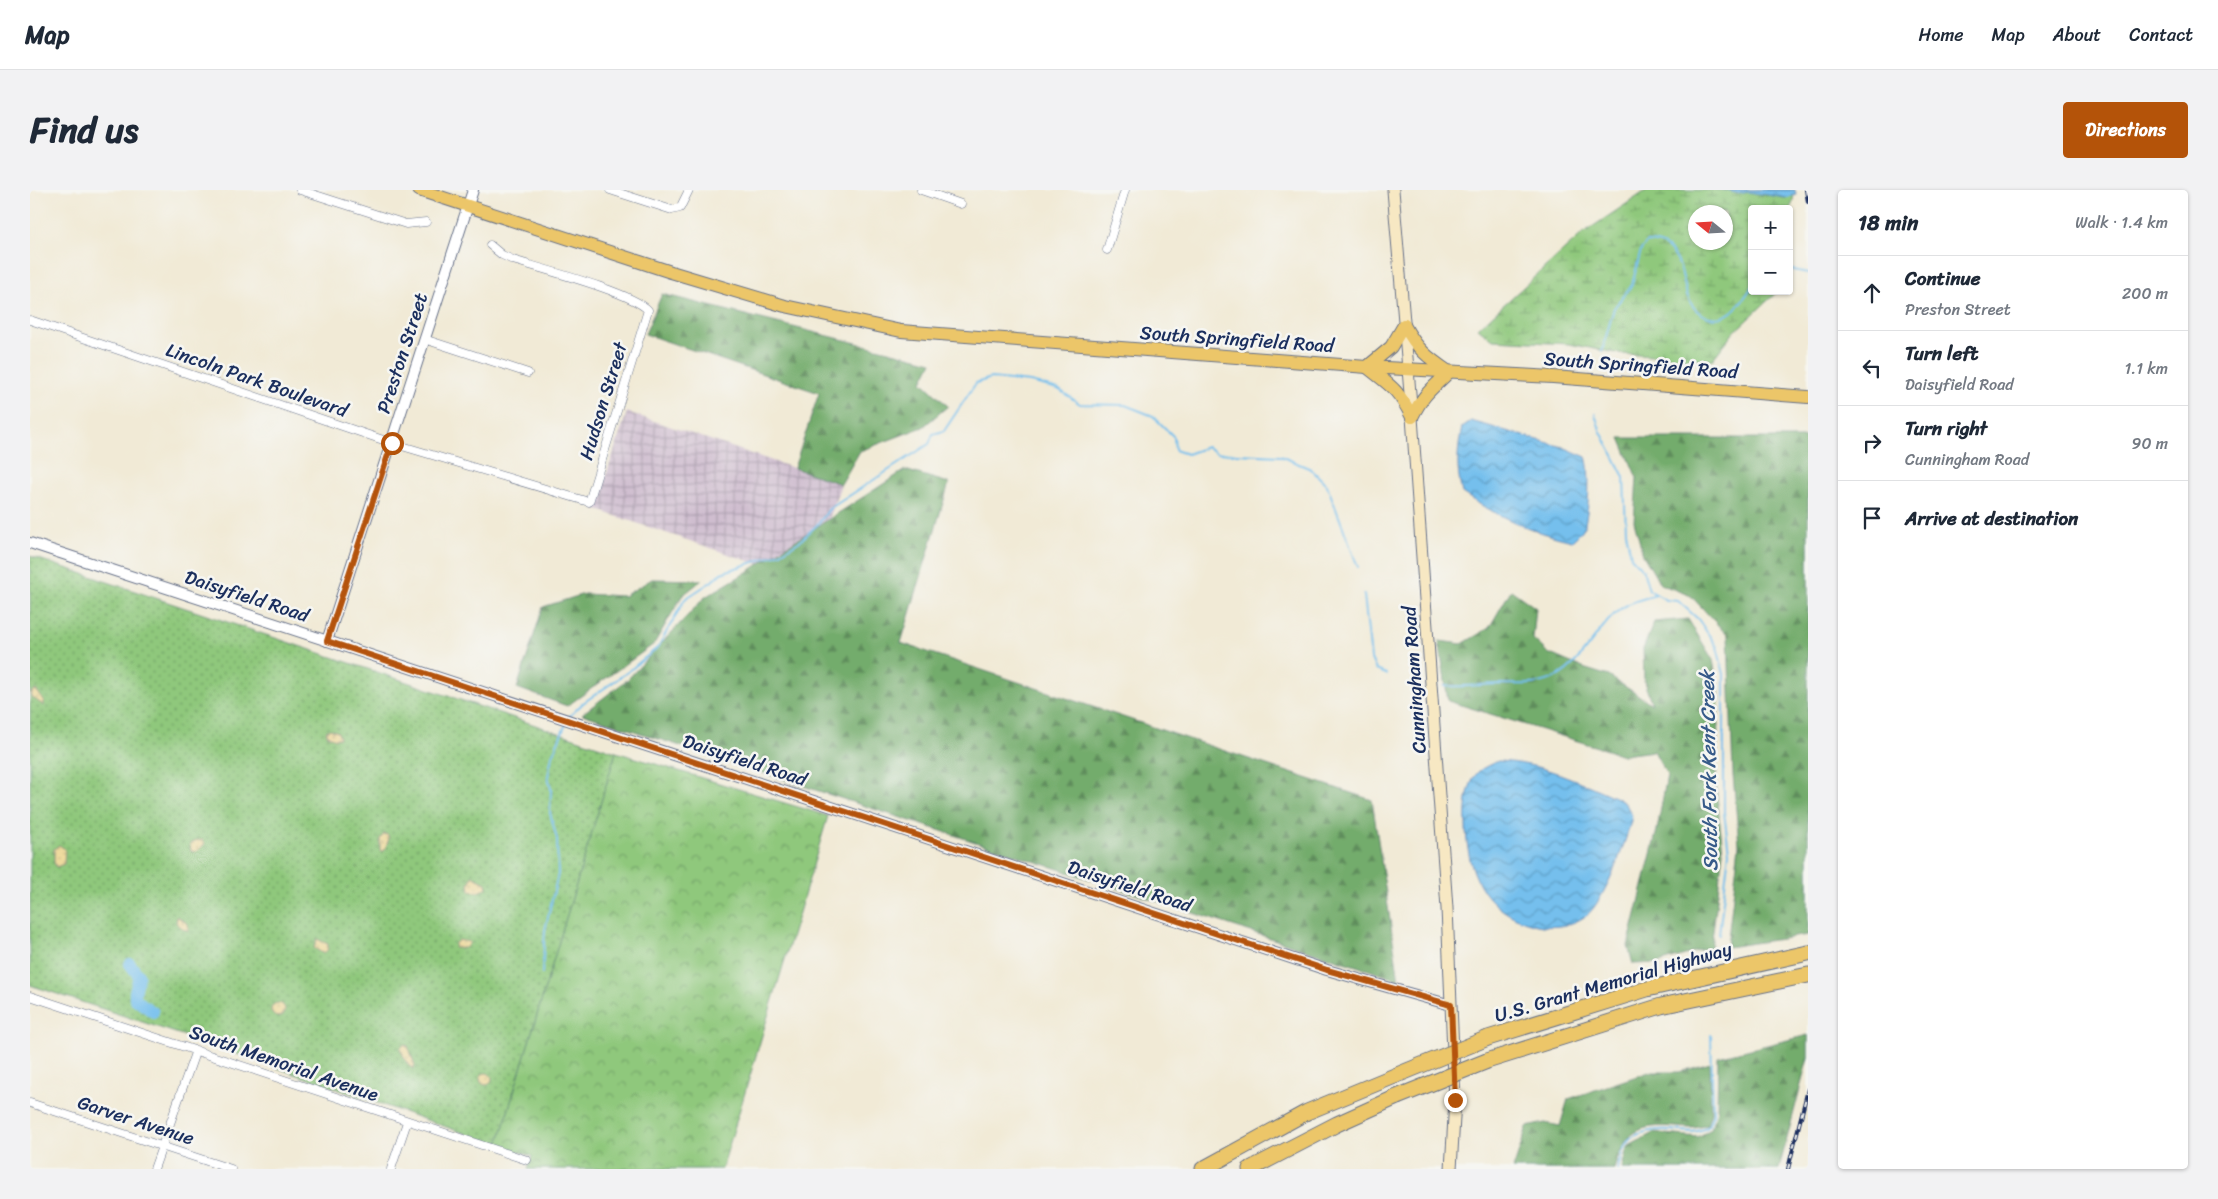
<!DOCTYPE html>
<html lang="en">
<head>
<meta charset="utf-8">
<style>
  :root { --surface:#fff; --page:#f2f2f3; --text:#1f2937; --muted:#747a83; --line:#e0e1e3; --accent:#b45309 }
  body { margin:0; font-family:Sriracha,sans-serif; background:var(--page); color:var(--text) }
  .controls { position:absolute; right:15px; top:15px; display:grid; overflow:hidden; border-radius:5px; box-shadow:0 1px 4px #0004 }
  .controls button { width:45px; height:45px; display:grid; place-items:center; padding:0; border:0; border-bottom:1px solid var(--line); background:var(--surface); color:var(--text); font:25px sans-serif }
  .compass { position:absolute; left:1658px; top:15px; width:45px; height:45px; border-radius:50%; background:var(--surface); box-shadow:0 1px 4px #0004; rotate:288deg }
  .stop { position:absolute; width:15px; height:15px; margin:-11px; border:4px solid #b45309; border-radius:50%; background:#fff }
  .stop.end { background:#b45309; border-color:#fff; box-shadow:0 1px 5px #0008 }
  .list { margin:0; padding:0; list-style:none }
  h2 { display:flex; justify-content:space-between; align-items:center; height:65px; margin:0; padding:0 20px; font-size:21px }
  h2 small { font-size:16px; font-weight:400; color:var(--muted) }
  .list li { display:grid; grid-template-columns:32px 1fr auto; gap:15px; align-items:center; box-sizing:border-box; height:75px; padding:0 20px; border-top:1px solid var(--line) }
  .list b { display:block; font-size:19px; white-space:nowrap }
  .list p { margin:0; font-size:16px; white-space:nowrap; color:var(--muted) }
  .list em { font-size:16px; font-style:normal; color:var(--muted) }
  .icon { flex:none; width:28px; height:28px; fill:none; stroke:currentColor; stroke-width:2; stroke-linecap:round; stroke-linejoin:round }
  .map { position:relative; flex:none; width:1778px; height:979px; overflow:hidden; border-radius:5px }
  header { display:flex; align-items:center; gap:30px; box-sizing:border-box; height:70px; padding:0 25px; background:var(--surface); border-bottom:1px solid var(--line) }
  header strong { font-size:24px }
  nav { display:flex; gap:28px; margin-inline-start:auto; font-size:18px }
  .intro { display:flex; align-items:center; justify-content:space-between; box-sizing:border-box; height:120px; padding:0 30px }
  h1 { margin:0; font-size:35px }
  .button { padding:12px 22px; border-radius:5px; background:var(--accent); color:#fff; font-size:18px; font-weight:700 }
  main { display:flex; gap:30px; padding:0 30px }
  aside { flex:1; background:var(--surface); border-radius:5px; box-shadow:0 1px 4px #0004 }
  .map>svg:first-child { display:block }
</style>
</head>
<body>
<header>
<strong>Map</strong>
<nav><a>Home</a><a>Map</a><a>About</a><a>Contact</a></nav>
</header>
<div class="intro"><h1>Find us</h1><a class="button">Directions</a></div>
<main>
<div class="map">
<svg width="1778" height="979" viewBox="0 0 1778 979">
  <defs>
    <pattern id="industrial-grid" width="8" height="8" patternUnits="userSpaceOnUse" patternTransform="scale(1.25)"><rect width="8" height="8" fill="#cfbdcf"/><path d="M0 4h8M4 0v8" fill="none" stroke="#a79aab"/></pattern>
    <pattern id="grass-dots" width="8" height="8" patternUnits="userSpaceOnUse" patternTransform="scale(1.25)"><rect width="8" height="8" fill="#8fc87c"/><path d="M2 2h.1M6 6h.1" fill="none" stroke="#74a369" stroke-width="1.8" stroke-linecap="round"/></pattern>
    <pattern id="forest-firs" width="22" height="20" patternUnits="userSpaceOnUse" patternTransform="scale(1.25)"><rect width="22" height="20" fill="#73ac6c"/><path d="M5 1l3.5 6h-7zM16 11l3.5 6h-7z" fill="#5e8c5c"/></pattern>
    <pattern id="wetland-marsh" width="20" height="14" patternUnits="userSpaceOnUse" patternTransform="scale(1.25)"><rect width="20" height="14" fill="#8fc87c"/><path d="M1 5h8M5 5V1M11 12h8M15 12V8" fill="none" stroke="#74a369"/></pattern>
    <pattern id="sand-dots" width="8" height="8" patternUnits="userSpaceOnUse" patternTransform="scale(1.25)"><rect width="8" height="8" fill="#eeda9e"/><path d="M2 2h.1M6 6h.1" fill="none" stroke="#ccbb8a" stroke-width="1.8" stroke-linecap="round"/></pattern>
    <pattern id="park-crowns" width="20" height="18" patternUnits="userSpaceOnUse" patternTransform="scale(1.25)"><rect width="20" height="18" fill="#8fc87c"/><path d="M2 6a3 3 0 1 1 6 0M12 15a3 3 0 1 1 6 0" fill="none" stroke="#74a369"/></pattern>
    <pattern id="water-waves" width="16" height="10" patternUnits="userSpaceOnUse" patternTransform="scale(1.25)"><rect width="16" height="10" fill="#74bfed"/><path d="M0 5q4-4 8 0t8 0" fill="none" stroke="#5e9cc3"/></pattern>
  </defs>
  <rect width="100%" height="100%" fill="#f6f6f2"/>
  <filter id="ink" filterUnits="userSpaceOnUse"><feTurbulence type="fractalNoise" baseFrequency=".02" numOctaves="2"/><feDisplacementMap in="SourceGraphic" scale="10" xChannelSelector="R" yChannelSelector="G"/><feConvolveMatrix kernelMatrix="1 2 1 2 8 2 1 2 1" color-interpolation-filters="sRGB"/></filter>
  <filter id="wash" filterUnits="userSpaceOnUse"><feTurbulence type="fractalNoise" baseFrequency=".0096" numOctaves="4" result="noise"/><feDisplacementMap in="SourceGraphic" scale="20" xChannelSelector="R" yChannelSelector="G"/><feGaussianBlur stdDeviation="1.12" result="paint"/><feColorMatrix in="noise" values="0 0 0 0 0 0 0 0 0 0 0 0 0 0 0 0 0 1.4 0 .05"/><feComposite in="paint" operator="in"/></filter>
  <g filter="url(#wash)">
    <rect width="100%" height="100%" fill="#f1ead6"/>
    <polygon fill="url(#industrial-grid)" points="597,222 811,294 778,391 565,319"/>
    <polygon fill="url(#grass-dots)" stroke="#557c6d" points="0,366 586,562 468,955 170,851 0,795"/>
    <g fill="url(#forest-firs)" stroke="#476e65">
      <polygon points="632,104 902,172 892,192 918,216 893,237 830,261 811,294 764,278 789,203 615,144"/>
      <polygon points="1590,248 1778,248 1778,745 1697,757 1709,655 1703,585 1698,446 1661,406 1630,394 1613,365 1604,331 1607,288"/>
      <polygon points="875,280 919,293 871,453 1342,610 1369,790 552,524 597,490 675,407 712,385"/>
      <polygon points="622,389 672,390 652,406 624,454 537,516 487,498 513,417 554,404 594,406"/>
      <polygon points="1481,400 1506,418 1503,449 1518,463 1553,478 1579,486 1622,514 1614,492 1613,459 1624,432 1658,429 1683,470 1689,502 1686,596 1693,662 1681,757 1629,773 1603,774 1598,756 1627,640 1637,585 1624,561 1593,565 1418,511 1409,451 1432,454 1459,438"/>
      <polygon points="1778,845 1778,868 1749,979 1592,979 1597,957 1623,943 1668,947 1681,939 1687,921 1688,867"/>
      <path d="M1680,873L1681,923L1677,935C1666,939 1658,938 1646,937C1607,934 1596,941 1584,979H1483L1497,937L1515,933L1530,936L1538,909L1619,882H1649Z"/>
    </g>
    <path fill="url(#wetland-marsh)" stroke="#557c6d" fill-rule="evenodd" d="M1617,0H1765L1759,30V19H1722V101H1748L1704,142L1682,170L1592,164L1539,154L1463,150L1448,138L1553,43ZM1666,22H1696V52H1666Z"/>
    <g fill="url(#sand-dots)" stroke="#84847e">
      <polygon points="4,500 7,501 14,511 14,516 2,507 1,503"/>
      <polygon points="300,539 308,542 310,548 305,549 297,545 296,541"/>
      <polygon points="354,644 358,645 359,649 354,661 350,661 350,649"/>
      <polygon points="167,650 173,650 175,654 166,662 161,661 160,654"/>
      <polygon points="29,655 35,659 34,674 26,677 24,672 24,659"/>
      <polygon points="442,686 456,693 457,698 448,702 440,701 439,694"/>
      <polygon points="147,726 158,734 159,740 155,740 146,733"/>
      <polygon points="287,749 298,754 298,759 294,764 284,758"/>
      <polygon points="429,750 440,752 439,754 435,758 424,758 425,753"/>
      <circle cx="248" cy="820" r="7"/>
      <polygon points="374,854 378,856 385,875 383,879 378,875 370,859"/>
      <circle cx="456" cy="889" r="6"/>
    </g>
    <polygon fill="url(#park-crowns)" stroke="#557c6d" points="586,562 798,626 692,979 498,979 502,966 468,955"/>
    <g fill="url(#water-waves)" stroke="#4877a6">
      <polygon points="1694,0 1765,0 1766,5 1755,8 1718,2 1709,4"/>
      <path d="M1441,231L1533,257L1556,267C1561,278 1559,328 1553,339C1550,344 1546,347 1542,351C1502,342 1466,326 1432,303C1426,279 1427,262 1432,237Z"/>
      <path d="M1468,571C1512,573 1548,591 1587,608L1596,614L1602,626C1598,648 1574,712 1557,725C1541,737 1520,739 1503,734C1453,721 1436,680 1436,633C1435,617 1437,594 1448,582C1453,577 1462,574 1468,571Z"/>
    </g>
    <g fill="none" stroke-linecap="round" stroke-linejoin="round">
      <g stroke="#74bfed" stroke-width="2">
        <polyline points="1759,79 1778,83"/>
        <path d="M1572,161L1584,118L1602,95L1611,60L1617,52C1629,52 1639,56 1645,67C1653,78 1653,94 1658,107C1661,116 1669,125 1679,127C1700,132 1711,112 1722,97"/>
        <polyline points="1565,224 1570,240 1594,287 1596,342 1601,367 1613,380 1619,400 1636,410 1648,411 1668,429 1687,457 1694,484 1694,622 1699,662 1689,744"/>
        <polyline points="1334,405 1341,469 1346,480 1356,484"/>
        <path d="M1414,496C1432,497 1449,495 1467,494C1487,494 1510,497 1528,486C1554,472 1572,428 1597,415C1606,410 1617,408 1626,405"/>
        <polyline points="539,527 553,513 599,481 628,457 655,409 681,392 691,383 751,363 770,351 789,333 799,319 899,254 903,244 914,241 946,193 961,188 1000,192 1028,199 1050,214 1095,215 1123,226 1144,247 1145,260 1157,264 1177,257 1187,263 1250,266 1281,279 1297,295 1328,377"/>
        <polyline points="512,783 515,740 528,684 527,649 520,623 521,599 518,586 522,566 536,534"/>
        <path d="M1588,979C1590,970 1591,960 1597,953C1605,941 1627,939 1640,940C1657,941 1662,945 1678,937L1683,924L1681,845"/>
      </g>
      <polyline stroke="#74bfed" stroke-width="12" points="100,774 109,786 105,802 105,809 123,822"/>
    </g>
  </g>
  <g filter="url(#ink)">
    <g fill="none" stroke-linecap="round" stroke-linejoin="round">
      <g stroke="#667088" stroke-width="9">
        <g id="minor">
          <polyline points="270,0 376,34 396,32"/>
          <polyline points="580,0 642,20 650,18 659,0"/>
          <polyline points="891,0 931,14"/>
          <polyline points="1077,60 1095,0"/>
          <path d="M0,130L362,253L559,312L618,120C601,102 512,79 483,70L472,65L460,55"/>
          <polyline points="394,149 498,183"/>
          <polyline points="0,806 497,970"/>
          <polyline points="0,913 201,979"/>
          <polyline points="124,979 166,860"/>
          <polyline points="361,979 377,932"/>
        </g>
      </g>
      <g stroke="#667088" stroke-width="12">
        <g id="tertiary">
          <polyline points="0,353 1297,780 1421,815"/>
          <polyline points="297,451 443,0"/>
        </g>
      </g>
      <g stroke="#667088" stroke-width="13">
        <polyline id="secondary" points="1363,0 1382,227 1417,718 1425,910 1421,979"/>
      </g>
      <g stroke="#667088" stroke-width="14">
        <g id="primary">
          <polyline points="389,0 641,82 755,116 871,141 1337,177 1523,187 1778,207"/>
          <path d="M1374,135C1387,159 1397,167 1419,182C1401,200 1394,203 1382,227"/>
          <path d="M1337,177C1361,196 1368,199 1382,227"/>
          <polyline points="1337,177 1361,157 1374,135"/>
        </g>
      </g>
      <g stroke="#667088" stroke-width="17">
        <g id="motorway">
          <polyline points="1458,848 1617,799 1778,763"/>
          <polyline points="1457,871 1631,816 1778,785"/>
          <polyline points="1173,979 1277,922 1367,885"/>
          <polyline points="1220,979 1307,934 1367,907"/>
        </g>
      </g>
      <use href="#minor" stroke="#fff" stroke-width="8"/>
      <use href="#tertiary" stroke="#fff" stroke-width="10"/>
      <use href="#secondary" stroke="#f7e8c3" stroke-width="11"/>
      <use href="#primary" stroke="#ecc669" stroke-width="12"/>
      <use href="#motorway" stroke="#ecc669" stroke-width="15"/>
      <g stroke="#1b2f5e" stroke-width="4">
        <g id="rail">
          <polyline points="1776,0 1778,12"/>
          <polyline points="1758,979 1778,899"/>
        </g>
      </g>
      <use href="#rail" stroke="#f6f6f2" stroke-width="2" stroke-dasharray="5.5" stroke-linecap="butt"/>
      <g stroke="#667088" stroke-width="17" stroke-linecap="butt">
        <g id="motorway-bridge">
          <polyline points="1367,885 1458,848"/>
          <polyline points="1367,907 1457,871"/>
        </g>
      </g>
      <use href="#motorway-bridge" stroke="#ecc669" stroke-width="15"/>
    </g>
  </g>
  <g fill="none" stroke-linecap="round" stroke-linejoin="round" filter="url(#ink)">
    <polyline stroke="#b45309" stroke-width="6" points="362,253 297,451 1297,780 1421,815 1425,910"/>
  </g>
  <g text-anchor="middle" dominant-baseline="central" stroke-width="5" stroke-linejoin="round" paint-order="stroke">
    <g font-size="19" fill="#1b2f5e" stroke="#f6f6f2">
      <text transform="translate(1207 149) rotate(4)">South Springfield Road</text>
      <text transform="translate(372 163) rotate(-72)">Preston Street</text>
      <text transform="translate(1611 175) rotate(4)">South Springfield Road</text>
      <text transform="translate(227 190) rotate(19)">Lincoln Park Boulevard</text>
      <text transform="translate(573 211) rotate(-73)">Hudson Street</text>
      <text transform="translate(217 406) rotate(18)">Daisyfield Road</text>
      <text transform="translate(1384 490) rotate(-94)">Cunningham Road</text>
      <text transform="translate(715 570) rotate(18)">Daisyfield Road</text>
      <text transform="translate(1100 696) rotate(18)">Daisyfield Road</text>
      <text transform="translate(1583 792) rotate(-16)">U.S. Grant Memorial Highway</text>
      <text transform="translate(254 873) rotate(19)">South Memorial Avenue</text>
      <text transform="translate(106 930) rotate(18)">Garver Avenue</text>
    </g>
    <g font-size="20" font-style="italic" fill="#365a89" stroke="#f6f6f2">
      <text transform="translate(1679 581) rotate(-91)">South Fork Kent Creek</text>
    </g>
  </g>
</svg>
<div class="controls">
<button>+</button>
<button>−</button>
</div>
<svg class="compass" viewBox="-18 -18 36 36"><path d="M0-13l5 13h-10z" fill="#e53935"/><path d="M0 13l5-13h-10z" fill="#747a83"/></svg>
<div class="stop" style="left:362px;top:253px"></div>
<div class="stop end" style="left:1425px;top:910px"></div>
</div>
<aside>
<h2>18 min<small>Walk · 1.4 km</small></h2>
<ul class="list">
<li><svg class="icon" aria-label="ahead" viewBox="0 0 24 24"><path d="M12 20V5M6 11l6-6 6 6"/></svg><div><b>Continue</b><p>Preston Street</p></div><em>200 m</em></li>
<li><svg class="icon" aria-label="left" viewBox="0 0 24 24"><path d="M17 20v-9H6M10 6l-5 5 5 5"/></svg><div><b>Turn left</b><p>Daisyfield Road</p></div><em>1.1 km</em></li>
<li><svg class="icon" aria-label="right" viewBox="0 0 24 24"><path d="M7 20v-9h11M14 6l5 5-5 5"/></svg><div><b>Turn right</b><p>Cunningham Road</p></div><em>90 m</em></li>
<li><svg class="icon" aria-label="arrive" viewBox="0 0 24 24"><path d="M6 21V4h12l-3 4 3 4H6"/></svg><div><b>Arrive at destination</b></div></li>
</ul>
</aside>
</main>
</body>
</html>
